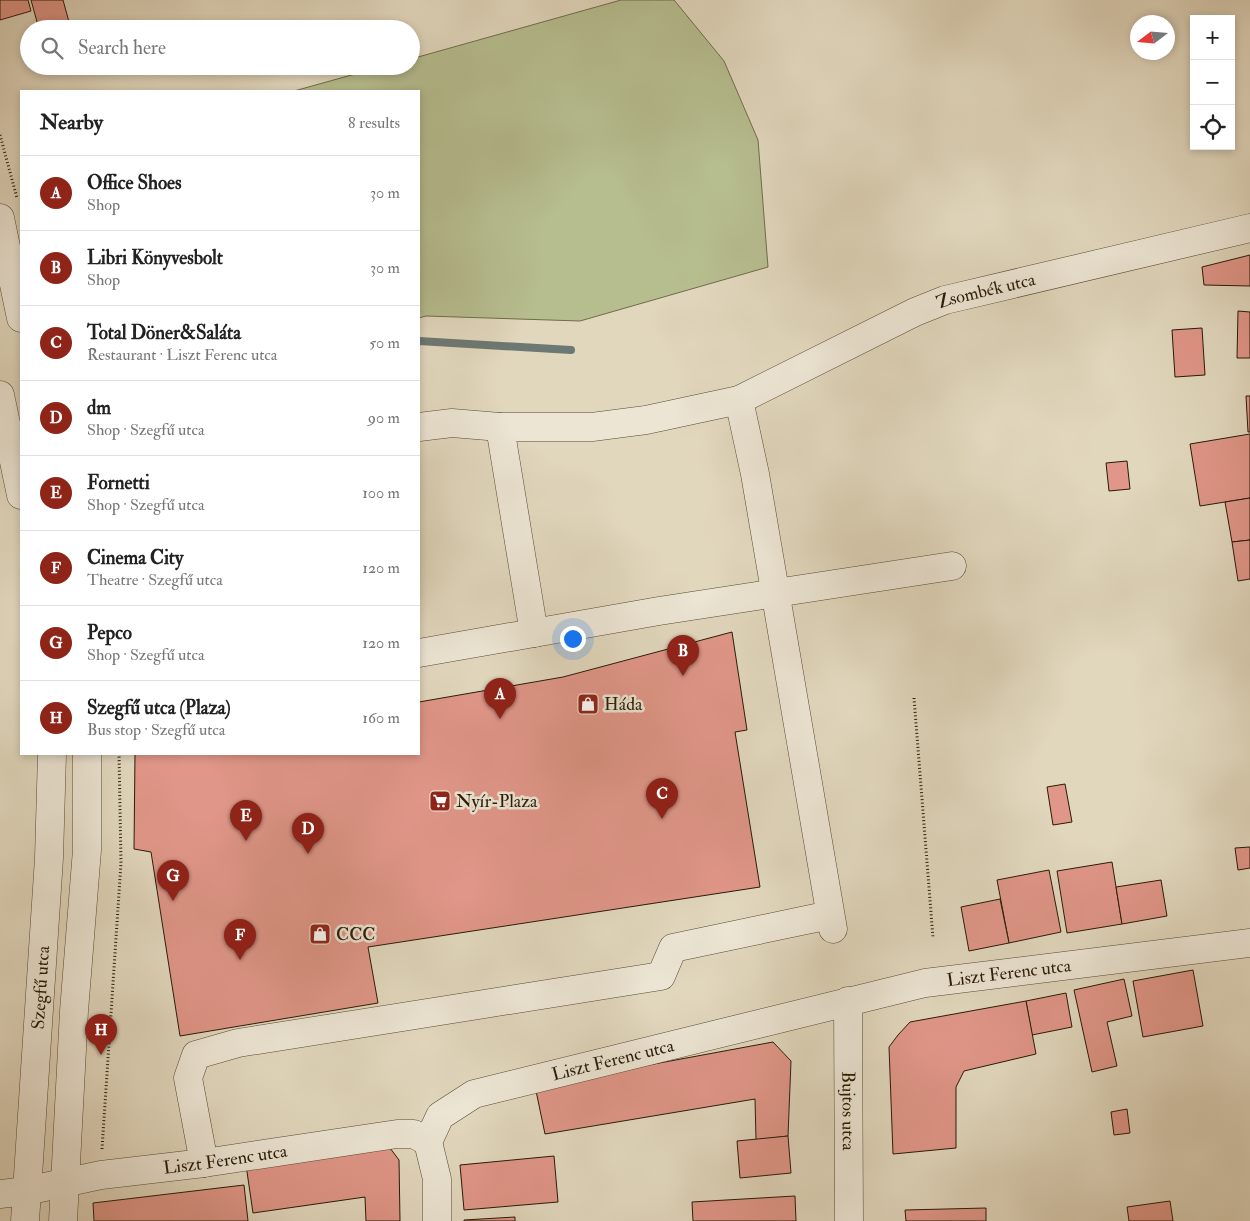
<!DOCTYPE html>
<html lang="en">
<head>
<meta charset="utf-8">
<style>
  :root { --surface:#fff; --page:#f6f6f6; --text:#222; --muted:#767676; --line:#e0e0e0; --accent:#8f2418 }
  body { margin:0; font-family:"IM FELL Double Pica",serif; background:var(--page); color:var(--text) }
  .controls { position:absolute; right:15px; top:15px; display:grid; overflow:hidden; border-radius:0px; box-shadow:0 2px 8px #0003 }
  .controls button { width:45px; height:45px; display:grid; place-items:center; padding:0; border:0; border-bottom:1px solid var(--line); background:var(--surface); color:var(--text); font:25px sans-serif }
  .compass { position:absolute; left:1130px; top:15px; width:45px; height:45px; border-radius:50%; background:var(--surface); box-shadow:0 2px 8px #0003; rotate:254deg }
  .you { position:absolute; left:572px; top:638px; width:18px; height:18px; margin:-12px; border:4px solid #fff; border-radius:50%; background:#1a73e8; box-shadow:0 0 0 8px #1a73e833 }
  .badge { display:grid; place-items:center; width:32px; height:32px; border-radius:50%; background:var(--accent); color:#fff; font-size:16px; font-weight:700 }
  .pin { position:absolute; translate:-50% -41px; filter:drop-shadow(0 1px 2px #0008) }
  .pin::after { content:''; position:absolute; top:26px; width:18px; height:15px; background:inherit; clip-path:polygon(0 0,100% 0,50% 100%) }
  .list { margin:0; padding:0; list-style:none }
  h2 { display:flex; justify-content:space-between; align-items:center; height:65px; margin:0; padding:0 20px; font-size:21px }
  h2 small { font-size:16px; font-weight:400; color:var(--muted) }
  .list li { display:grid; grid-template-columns:32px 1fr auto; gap:15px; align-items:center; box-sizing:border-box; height:75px; padding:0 20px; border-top:1px solid var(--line) }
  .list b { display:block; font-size:19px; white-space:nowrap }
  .list p { margin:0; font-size:16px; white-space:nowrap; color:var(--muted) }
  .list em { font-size:16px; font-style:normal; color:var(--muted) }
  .icon { flex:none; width:28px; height:28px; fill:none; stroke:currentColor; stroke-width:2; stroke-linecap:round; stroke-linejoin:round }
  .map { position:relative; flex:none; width:1250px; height:1221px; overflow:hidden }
  .search { position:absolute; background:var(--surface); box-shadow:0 2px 8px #0003; left:20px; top:20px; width:400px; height:55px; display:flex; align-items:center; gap:12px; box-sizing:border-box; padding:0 18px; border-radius:28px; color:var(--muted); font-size:19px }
  .panel { position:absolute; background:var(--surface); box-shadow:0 2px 8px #0003; left:20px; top:90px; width:400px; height:665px; border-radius:0px }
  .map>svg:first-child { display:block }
</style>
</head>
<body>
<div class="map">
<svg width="1250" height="1221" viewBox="0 0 1250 1221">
  <rect width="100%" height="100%" fill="#e1d7bd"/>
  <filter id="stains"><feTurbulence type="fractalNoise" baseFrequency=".004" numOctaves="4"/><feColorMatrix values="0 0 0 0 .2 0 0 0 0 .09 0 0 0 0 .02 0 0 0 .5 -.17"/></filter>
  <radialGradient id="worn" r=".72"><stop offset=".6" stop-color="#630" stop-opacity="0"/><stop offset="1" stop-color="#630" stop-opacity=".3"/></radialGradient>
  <polygon fill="#b6bd8f" stroke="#6f6c4a" points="621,0 674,0 724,61 758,140 768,267 580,321 426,316 419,318 419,91 294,91 384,66 411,66 411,59"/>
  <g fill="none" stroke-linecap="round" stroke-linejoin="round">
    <polyline stroke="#6c7873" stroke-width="8" points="419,341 571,350"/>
  </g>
  <g fill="#e09688" stroke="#281a06">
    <polygon points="0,0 28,0 31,11 0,20"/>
    <polygon points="31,0 63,0 69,22 39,29"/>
    <polygon points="1250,255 1250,286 1204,285 1202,267"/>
    <polygon points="1238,311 1250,312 1250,358 1237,358"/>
    <polygon points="1202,328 1205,375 1175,377 1172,330"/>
    <polygon points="1246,396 1250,396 1250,432 1248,432"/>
    <polygon points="1250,434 1250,498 1200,506 1190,444"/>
    <polygon points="1127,461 1130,489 1109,491 1106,463"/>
    <polygon points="1250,498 1250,540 1232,542 1225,502"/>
    <polygon points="1250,540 1250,579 1238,581 1232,542"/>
    <polygon points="732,632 747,730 735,732 760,887 368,947 378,1003 180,1036 151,852 134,849 135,754 419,754 419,702 563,677"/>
    <polygon points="1065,784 1072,822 1053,825 1047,787"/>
    <polygon points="1250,847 1250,868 1238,870 1235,848"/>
    <polygon points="1112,862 1122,924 1067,933 1057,871"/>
    <polygon points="1049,870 1061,932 1009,943 997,880"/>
    <polygon points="1161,880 1167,916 1122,924 1116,887"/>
    <polygon points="1000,899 1009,943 969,951 961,907"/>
    <polygon points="1193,970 1203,1026 1143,1037 1133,981"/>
    <polygon points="1124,979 1132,1016 1107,1022 1117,1066 1092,1072 1074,990"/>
    <polygon points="1066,993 1072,1027 1032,1035 1026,1001"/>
    <polygon points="1026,1001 1036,1054 964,1071 956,1087 956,1148 893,1154 889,1047 898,1035 910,1022"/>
    <polygon points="773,1042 791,1061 788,1136 756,1140 755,1099 545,1134 535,1086"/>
    <polygon points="1127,1109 1130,1133 1114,1135 1111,1112"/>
    <polygon points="788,1136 791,1173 740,1178 737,1141"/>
    <polygon points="387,1144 399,1160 400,1221 366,1221 365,1197 253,1213 246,1165"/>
    <polygon points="554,1156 558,1202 464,1210 460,1165"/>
    <polygon points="244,1185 248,1221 94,1221 93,1203"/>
    <polygon points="795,1196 796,1221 693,1221 692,1202"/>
    <polygon points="1170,1201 1173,1221 1129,1221 1127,1207"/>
    <polygon points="986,1208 986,1221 906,1221 905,1210"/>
    <polygon points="515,1217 515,1221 464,1221 464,1220"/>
  </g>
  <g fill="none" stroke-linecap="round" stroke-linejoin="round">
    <g stroke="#564934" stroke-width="29">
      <g id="minor">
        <polyline points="0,218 21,318"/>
        <polyline points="0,395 21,495"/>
        <polyline points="739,400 755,474 833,929"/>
        <path id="s1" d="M419,427L452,423L500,427H592L646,420L739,400L915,312L945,300L1250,228"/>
        <polyline points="500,427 534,633"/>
        <polyline points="419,653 659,611 952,566"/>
        <path id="s2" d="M848,1001L849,1221"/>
        <path id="s3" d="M428,1142L440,1116L474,1094L925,983L1250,943"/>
        <polyline points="428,1142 437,1179 437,1221"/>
        <polyline points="204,1163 188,1078 196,1055 238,1043 661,976 673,948 830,915"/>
        <path id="s4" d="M0,1194L26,1191L101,1175L204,1163L397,1134H414L428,1142"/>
        <path id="s5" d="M25,1221L49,858L52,754"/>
        <polyline points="63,1221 74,1011 87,850 87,754"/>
      </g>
    </g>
    <g stroke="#281a06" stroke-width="3" stroke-dasharray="1 2.5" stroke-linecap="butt">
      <polyline points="0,135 17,198"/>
      <polyline points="914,698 933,938"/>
      <polyline points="102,1149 121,863 119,754"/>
    </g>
    <use href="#minor" stroke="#ece5d4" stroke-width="28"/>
  </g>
  <defs>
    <g id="shop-square" transform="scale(1.125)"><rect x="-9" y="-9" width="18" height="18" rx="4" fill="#8f2418" stroke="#ece5d4"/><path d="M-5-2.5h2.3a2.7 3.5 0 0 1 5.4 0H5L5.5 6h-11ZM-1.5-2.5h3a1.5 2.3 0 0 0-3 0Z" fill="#fff"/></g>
    <g id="supermarket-square" transform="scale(1.125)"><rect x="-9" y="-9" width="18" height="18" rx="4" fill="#8f2418" stroke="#ece5d4"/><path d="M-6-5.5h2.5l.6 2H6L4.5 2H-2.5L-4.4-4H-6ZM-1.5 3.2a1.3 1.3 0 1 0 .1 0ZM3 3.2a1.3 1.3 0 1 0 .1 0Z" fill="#fff"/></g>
  </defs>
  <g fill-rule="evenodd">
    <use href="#shop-square" x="588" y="704"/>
    <use href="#supermarket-square" x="440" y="801"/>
    <use href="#shop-square" x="320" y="934"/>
  </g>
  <g text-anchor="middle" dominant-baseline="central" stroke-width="5" stroke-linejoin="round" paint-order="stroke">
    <g font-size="18" fill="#281a06" stroke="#ece5d4">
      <text stroke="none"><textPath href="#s1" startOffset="594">Zsombék utca</textPath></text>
      <text stroke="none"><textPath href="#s3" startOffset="618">Liszt Ferenc utca</textPath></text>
      <text stroke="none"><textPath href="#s5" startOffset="234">Szegfű utca</textPath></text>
      <text stroke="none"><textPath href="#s3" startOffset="212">Liszt Ferenc utca</textPath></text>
      <text stroke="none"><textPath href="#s2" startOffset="110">Bujtos utca</textPath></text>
      <text stroke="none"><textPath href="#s4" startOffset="228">Liszt Ferenc utca</textPath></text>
    </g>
    <g font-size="18" fill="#281a06" stroke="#ece5d4" text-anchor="start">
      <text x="604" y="704">Háda</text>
      <text x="456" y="801">Nyír-Plaza</text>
      <text x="336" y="934">CCC</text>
    </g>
  </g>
  <rect width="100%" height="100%" filter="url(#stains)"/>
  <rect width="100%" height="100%" fill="url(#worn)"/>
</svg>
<div class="controls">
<button>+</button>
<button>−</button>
<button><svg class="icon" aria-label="locate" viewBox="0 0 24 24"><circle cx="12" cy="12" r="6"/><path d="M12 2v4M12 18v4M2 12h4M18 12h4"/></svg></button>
</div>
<svg class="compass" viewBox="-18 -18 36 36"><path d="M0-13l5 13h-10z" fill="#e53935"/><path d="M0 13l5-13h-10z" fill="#767676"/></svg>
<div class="you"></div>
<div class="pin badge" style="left:500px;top:719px">A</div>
<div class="pin badge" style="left:683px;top:676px">B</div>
<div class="pin badge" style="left:662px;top:819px">C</div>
<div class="pin badge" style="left:308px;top:854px">D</div>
<div class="pin badge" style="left:246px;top:841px">E</div>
<div class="pin badge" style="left:240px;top:960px">F</div>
<div class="pin badge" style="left:173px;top:901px">G</div>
<div class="pin badge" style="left:101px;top:1055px">H</div>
<div class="search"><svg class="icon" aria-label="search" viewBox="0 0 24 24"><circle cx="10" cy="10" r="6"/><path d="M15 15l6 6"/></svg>Search here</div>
<section class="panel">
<h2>Nearby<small>8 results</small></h2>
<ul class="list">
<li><span class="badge">A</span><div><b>Office Shoes</b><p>Shop</p></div><em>30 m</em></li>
<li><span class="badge">B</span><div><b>Libri Könyvesbolt</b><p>Shop</p></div><em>30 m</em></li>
<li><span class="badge">C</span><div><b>Total Döner&amp;Saláta</b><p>Restaurant · Liszt Ferenc utca</p></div><em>50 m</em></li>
<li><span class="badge">D</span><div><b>dm</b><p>Shop · Szegfű utca</p></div><em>90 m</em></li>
<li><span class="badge">E</span><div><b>Fornetti</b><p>Shop · Szegfű utca</p></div><em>100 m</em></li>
<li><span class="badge">F</span><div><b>Cinema City</b><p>Theatre · Szegfű utca</p></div><em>120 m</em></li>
<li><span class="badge">G</span><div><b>Pepco</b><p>Shop · Szegfű utca</p></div><em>120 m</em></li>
<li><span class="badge">H</span><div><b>Szegfű utca (Plaza)</b><p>Bus stop · Szegfű utca</p></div><em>160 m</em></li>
</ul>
</section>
</div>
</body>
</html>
